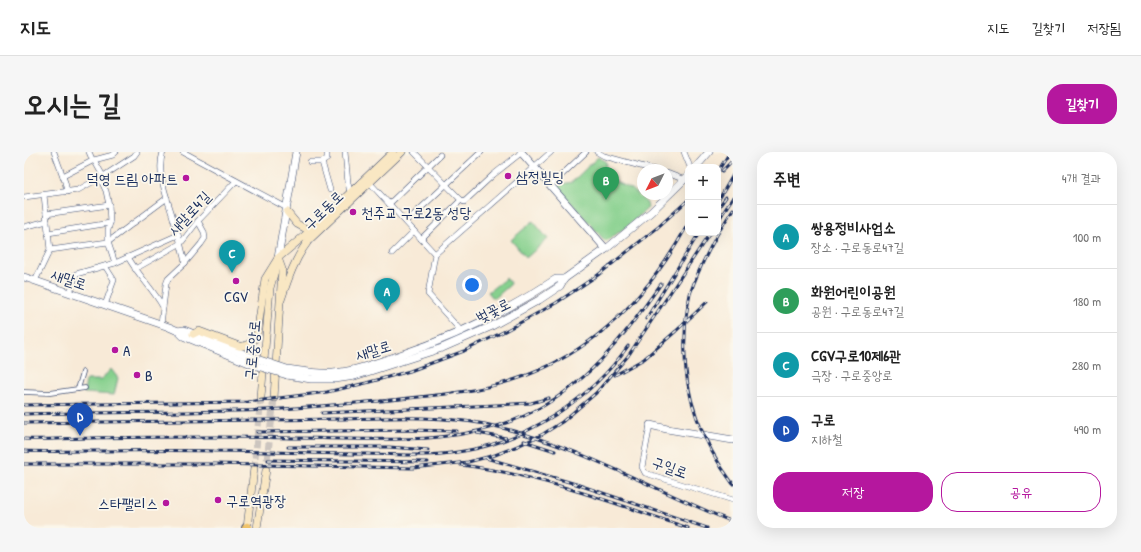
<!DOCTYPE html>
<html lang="ko">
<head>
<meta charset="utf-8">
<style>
  :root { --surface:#fff; --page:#f6f6f6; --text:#222; --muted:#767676; --line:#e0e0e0; --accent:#b5179e }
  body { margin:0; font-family:"Patrick Hand","Poor Story",sans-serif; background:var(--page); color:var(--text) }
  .controls { position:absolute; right:12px; top:12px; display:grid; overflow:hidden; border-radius:8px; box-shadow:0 4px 16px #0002 }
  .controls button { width:36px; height:36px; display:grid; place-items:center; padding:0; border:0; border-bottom:1px solid var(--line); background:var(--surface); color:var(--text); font:20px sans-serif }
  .compass { position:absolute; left:613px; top:12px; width:36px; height:36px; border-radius:50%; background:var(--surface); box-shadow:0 4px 16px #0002; rotate:228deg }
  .you { position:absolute; left:448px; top:133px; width:14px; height:14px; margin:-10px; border:3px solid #fff; border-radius:50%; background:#1a73e8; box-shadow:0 0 0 6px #1a73e833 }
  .badge { display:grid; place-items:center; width:26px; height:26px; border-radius:50%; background:var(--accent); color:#fff; font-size:13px; font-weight:700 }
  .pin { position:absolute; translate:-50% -33px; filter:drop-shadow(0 1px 2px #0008) }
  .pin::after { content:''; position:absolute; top:21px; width:14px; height:12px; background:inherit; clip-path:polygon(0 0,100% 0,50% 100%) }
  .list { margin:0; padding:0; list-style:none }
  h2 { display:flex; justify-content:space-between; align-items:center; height:52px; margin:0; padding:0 16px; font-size:17px }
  h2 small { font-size:13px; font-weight:400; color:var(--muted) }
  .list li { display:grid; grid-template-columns:26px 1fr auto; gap:12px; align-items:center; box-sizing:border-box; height:64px; padding:0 16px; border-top:1px solid var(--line) }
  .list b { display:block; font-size:15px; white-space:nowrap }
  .list p { margin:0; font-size:13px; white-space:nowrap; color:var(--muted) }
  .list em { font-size:13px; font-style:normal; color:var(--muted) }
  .actions { display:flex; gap:8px; padding:12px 16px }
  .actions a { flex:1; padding:9px 0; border:1px solid var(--accent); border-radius:16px; text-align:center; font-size:14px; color:var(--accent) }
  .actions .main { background:var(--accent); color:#fff }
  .map { position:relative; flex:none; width:709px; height:376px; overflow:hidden; border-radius:16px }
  header { display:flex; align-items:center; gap:24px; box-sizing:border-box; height:56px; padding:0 20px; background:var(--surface); border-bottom:1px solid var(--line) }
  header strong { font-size:19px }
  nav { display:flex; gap:22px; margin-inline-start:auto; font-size:14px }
  .intro { display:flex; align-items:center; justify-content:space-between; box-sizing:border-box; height:96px; padding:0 24px }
  h1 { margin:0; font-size:28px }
  .button { padding:10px 18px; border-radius:16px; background:var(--accent); color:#fff; font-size:14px; font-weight:700 }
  main { display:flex; gap:24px; padding:0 24px }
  aside { flex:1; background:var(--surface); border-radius:16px; box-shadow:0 4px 16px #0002 }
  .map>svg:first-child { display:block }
</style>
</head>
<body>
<header>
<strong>지도</strong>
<nav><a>지도</a><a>길찾기</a><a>저장됨</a></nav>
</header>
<div class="intro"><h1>오시는 길</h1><a class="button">길찾기</a></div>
<main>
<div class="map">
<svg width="709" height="376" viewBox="0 0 709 376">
  <rect width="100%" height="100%" fill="#fbf7ec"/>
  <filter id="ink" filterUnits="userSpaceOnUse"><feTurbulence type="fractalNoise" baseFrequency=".025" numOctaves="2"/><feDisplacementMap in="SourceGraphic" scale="8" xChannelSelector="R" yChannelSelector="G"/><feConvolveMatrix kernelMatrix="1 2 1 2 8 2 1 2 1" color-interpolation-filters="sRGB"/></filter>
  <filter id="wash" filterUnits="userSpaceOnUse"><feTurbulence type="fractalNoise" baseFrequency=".012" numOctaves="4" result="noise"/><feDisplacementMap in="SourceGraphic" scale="16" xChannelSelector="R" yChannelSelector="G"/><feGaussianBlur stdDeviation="0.9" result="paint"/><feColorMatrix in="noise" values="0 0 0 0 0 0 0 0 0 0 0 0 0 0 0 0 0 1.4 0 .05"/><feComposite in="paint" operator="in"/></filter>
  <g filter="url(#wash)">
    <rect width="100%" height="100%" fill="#f8ead7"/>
    <g fill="#86d08d" stroke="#508076">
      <polygon points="574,5 582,10 581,17 587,27 607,37 623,51 624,56 605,73 584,88 581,89 533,35 533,33 548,30"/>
      <polygon points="509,69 524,87 502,106 487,88"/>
      <polygon points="482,126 487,132 470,147 464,140"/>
      <polygon points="87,217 94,226 90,243 60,241 62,228 77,228"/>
    </g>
  </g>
  <g filter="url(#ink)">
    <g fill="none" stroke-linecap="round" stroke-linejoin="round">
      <g stroke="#ccc5bf" stroke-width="7" stroke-dasharray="7 3.5" stroke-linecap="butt">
        <polyline points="230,316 237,245"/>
        <polyline points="242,318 250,246"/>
      </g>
      <g stroke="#3c4b70" stroke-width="5.5">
        <g id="pedestrian">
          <polyline points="54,237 61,236"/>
          <polyline points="0,240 26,241 54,237 59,220"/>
        </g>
      </g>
      <g stroke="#3c4b70" stroke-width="6">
        <g id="minor">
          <polyline points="30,0 41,30 43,40"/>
          <polyline points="65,0 68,7 70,8 79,24"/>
          <path d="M139,0C132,21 143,45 149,66C154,81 158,96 161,111"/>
          <polyline points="159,0 263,56"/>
          <polyline points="321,0 324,31 326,41"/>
          <polyline points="390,0 437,48"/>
          <polyline points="573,0 580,4 631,18"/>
          <polyline points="660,0 666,15"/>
          <polyline points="286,10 298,10 306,38"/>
          <polyline points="298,10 303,7 303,0"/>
          <polyline points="643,21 661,28"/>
          <polyline points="39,24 70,8 89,3 92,0"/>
          <polyline points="346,31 411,102"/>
          <polyline points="527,33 562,0"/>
          <polyline points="0,45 54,38 81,23 110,4 113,0"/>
          <polyline points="437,48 440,50 469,23 498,0"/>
          <polyline points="365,52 416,3"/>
          <polyline points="22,62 85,53"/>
          <polyline points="382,70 457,0"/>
          <polyline points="0,75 23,69"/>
          <polyline points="24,81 86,71"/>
          <polyline points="397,87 437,48"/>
          <polyline points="26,98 84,90 84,78 86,71 85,53 82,39 76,26"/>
          <polyline points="368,101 390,79"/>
          <path d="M104,105C114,123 129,137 139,155"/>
          <polyline points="91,111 84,90 143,46"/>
          <polyline points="111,117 157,91 174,69 212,29"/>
          <polyline points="11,129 26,98 20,43"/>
          <polyline points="46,141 52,122 91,111 154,83"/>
          <polyline points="81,153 90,128 81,114"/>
          <polyline points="137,172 142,132 144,127 161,111 177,92 181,86 180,80 174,69"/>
          <polyline points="438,180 404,142 411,102 527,0"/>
          <polyline points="626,273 618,315 621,321 709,348"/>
        </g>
      </g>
      <g stroke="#3c4b70" stroke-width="8">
        <g id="tertiary">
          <polyline points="497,0 582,97"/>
          <polyline points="672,15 685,0"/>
          <polyline points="254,106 272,0"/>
          <polyline points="0,125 145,175 154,179 159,184 230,213"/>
          <polyline points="154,179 160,178 230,206"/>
          <path d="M263,217C278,219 293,222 309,221C331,219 352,211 373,204C431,185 480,161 532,127H540"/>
          <polyline points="263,223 287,227 311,227 331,224 418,196 468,174 515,148 536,134 540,127 582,97 627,60 664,24"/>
          <polyline points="626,273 643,277 709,288"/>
        </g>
      </g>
      <g stroke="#3c4b70" stroke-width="8">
        <g id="secondary">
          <polyline points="263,60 273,72 286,79"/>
          <path d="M257,148C264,127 271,106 285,88L378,0"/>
          <path d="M169,182L175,179L215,194C223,195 229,190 233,183L241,127L254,106L286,79L369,0"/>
          <polyline points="237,245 246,136 253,112"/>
          <polyline points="250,246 258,117 254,106"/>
          <polyline points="223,376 230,316"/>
          <polyline points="233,376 242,318"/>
        </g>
      </g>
      <g stroke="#3c4b70" stroke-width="10">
        <polyline id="primary" points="222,376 223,375"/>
      </g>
      <use href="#pedestrian" stroke="#fff" stroke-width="4"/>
      <use href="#minor" stroke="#fff" stroke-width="5"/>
      <use href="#tertiary" stroke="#fff" stroke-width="7"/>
      <use href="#secondary" stroke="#f9e7c3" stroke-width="7"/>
      <use href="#primary" stroke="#f0c369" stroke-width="8"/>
      <g stroke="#1b2f5e" stroke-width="3">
        <g id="rail">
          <polyline points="694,19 706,0"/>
          <polyline points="698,19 709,8"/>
          <polyline points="694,49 709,23"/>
          <polyline points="694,56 702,45"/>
          <polyline points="694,69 709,45"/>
          <path d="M694,81C683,101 673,121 666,142C663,156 661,170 661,184C658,240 676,288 709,332"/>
          <polyline points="694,81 709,57"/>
          <polyline points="622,167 675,81"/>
          <polyline points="591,223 620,207 652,179 683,150"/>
          <polyline points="0,253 224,250 303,240 342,231 386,219 440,199 481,179 532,151 574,123 633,76 664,48"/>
          <polyline points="298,261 472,253 507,251 525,246"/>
          <path d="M0,262C81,260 162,261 243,258C281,256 318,252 356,249C405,244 455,241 501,224C575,196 627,140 664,72"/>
          <path d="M0,271C105,270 210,268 315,267C363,266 413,263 461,272C548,290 627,337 709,370"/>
          <polyline points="233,280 384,278 433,279"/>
          <polyline points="453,281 482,286"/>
          <path d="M0,287C22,288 44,286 66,286C107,285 148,285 189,285C233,285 277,286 322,287C382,288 444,289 500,264C563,235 598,186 637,132"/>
          <polyline points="500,289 531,299"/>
          <polyline points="264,295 365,295 404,298"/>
          <path d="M0,299C20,300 41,299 61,299C104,299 147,298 190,299C241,299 293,302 344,302C376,303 409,305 440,299C504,288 567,247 604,194"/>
          <polyline points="462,306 552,332 683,376"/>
          <polyline points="244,308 404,310"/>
          <polyline points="0,312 190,312 389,316 444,310 471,303 496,293 519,282 538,270 572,241 604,204 686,81"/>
          <path d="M437,313C516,323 590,351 664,376"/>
        </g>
      </g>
      <use href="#rail" stroke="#fbf7ec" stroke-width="1.5" stroke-dasharray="4.5" stroke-linecap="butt"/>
      <g stroke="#3c4b70" stroke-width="8" stroke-linecap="butt">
        <g id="tertiary-bridge">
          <polyline points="230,206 263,217"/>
          <polyline points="230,213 263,223"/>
        </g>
      </g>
      <use href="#tertiary-bridge" stroke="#fff" stroke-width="7"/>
    </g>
  </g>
  <g fill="#b5179e" stroke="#fbf7ec" stroke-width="1.5">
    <circle cx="484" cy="24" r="4"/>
    <circle cx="162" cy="26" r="4"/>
    <circle cx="329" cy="60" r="4"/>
    <circle cx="212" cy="129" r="4"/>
    <circle cx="91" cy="198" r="4"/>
    <circle cx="113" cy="223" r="4"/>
    <circle cx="194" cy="348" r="4"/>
    <circle cx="142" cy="351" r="4"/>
  </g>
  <g text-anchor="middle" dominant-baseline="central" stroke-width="3.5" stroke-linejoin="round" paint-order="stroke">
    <g font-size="15" fill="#1b2f5e" stroke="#fbf7ec" text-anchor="start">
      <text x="492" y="24">삼정빌딩</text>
      <text x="154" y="26" text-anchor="end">덕영 드림 아파트</text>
      <text x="337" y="60">천주교 구로2동 성당</text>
      <text x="212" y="144" text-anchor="middle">CGV</text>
      <text x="99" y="198">A</text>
      <text x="121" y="223">B</text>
      <text x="202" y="348">구로역광장</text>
      <text x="134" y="351" text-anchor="end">스타팰리스</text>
    </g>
    <g font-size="15" fill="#1b2f5e" stroke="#fbf7ec">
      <text transform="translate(299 58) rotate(-44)">구로동로</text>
      <text transform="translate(165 61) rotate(-47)">새말로4길</text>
      <text transform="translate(45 127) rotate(19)">새말로</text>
      <text transform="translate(469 158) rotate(-27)">벚꽃로</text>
      <text transform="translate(228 198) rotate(-85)">구로중앙로</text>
      <text transform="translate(349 198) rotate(-17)">새말로</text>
      <text transform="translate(646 315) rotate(20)">구일로</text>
    </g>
  </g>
</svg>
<div class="controls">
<button>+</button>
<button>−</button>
</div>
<svg class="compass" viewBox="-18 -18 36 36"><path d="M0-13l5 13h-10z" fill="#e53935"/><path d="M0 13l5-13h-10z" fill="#767676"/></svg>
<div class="you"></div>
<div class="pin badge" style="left:363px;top:159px;background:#0f9aa8">A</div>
<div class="pin badge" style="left:582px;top:48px;background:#2e9e5b">B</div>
<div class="pin badge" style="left:208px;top:121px;background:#0f9aa8">C</div>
<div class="pin badge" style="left:56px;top:284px;background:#1a4fb4">D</div>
</div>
<aside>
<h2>주변<small>4개 결과</small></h2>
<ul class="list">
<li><span class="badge" style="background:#0f9aa8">A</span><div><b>쌍용정비사업소</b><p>장소 · 구로동로47길</p></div><em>100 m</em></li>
<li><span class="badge" style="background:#2e9e5b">B</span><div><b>화원어린이공원</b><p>공원 · 구로동로47길</p></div><em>180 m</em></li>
<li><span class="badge" style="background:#0f9aa8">C</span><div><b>CGV구로10제6관</b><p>극장 · 구로중앙로</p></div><em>280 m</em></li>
<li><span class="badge" style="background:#1a4fb4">D</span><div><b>구로</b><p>지하철</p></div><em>490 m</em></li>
</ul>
<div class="actions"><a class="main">저장</a><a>공유</a></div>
</aside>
</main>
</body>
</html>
